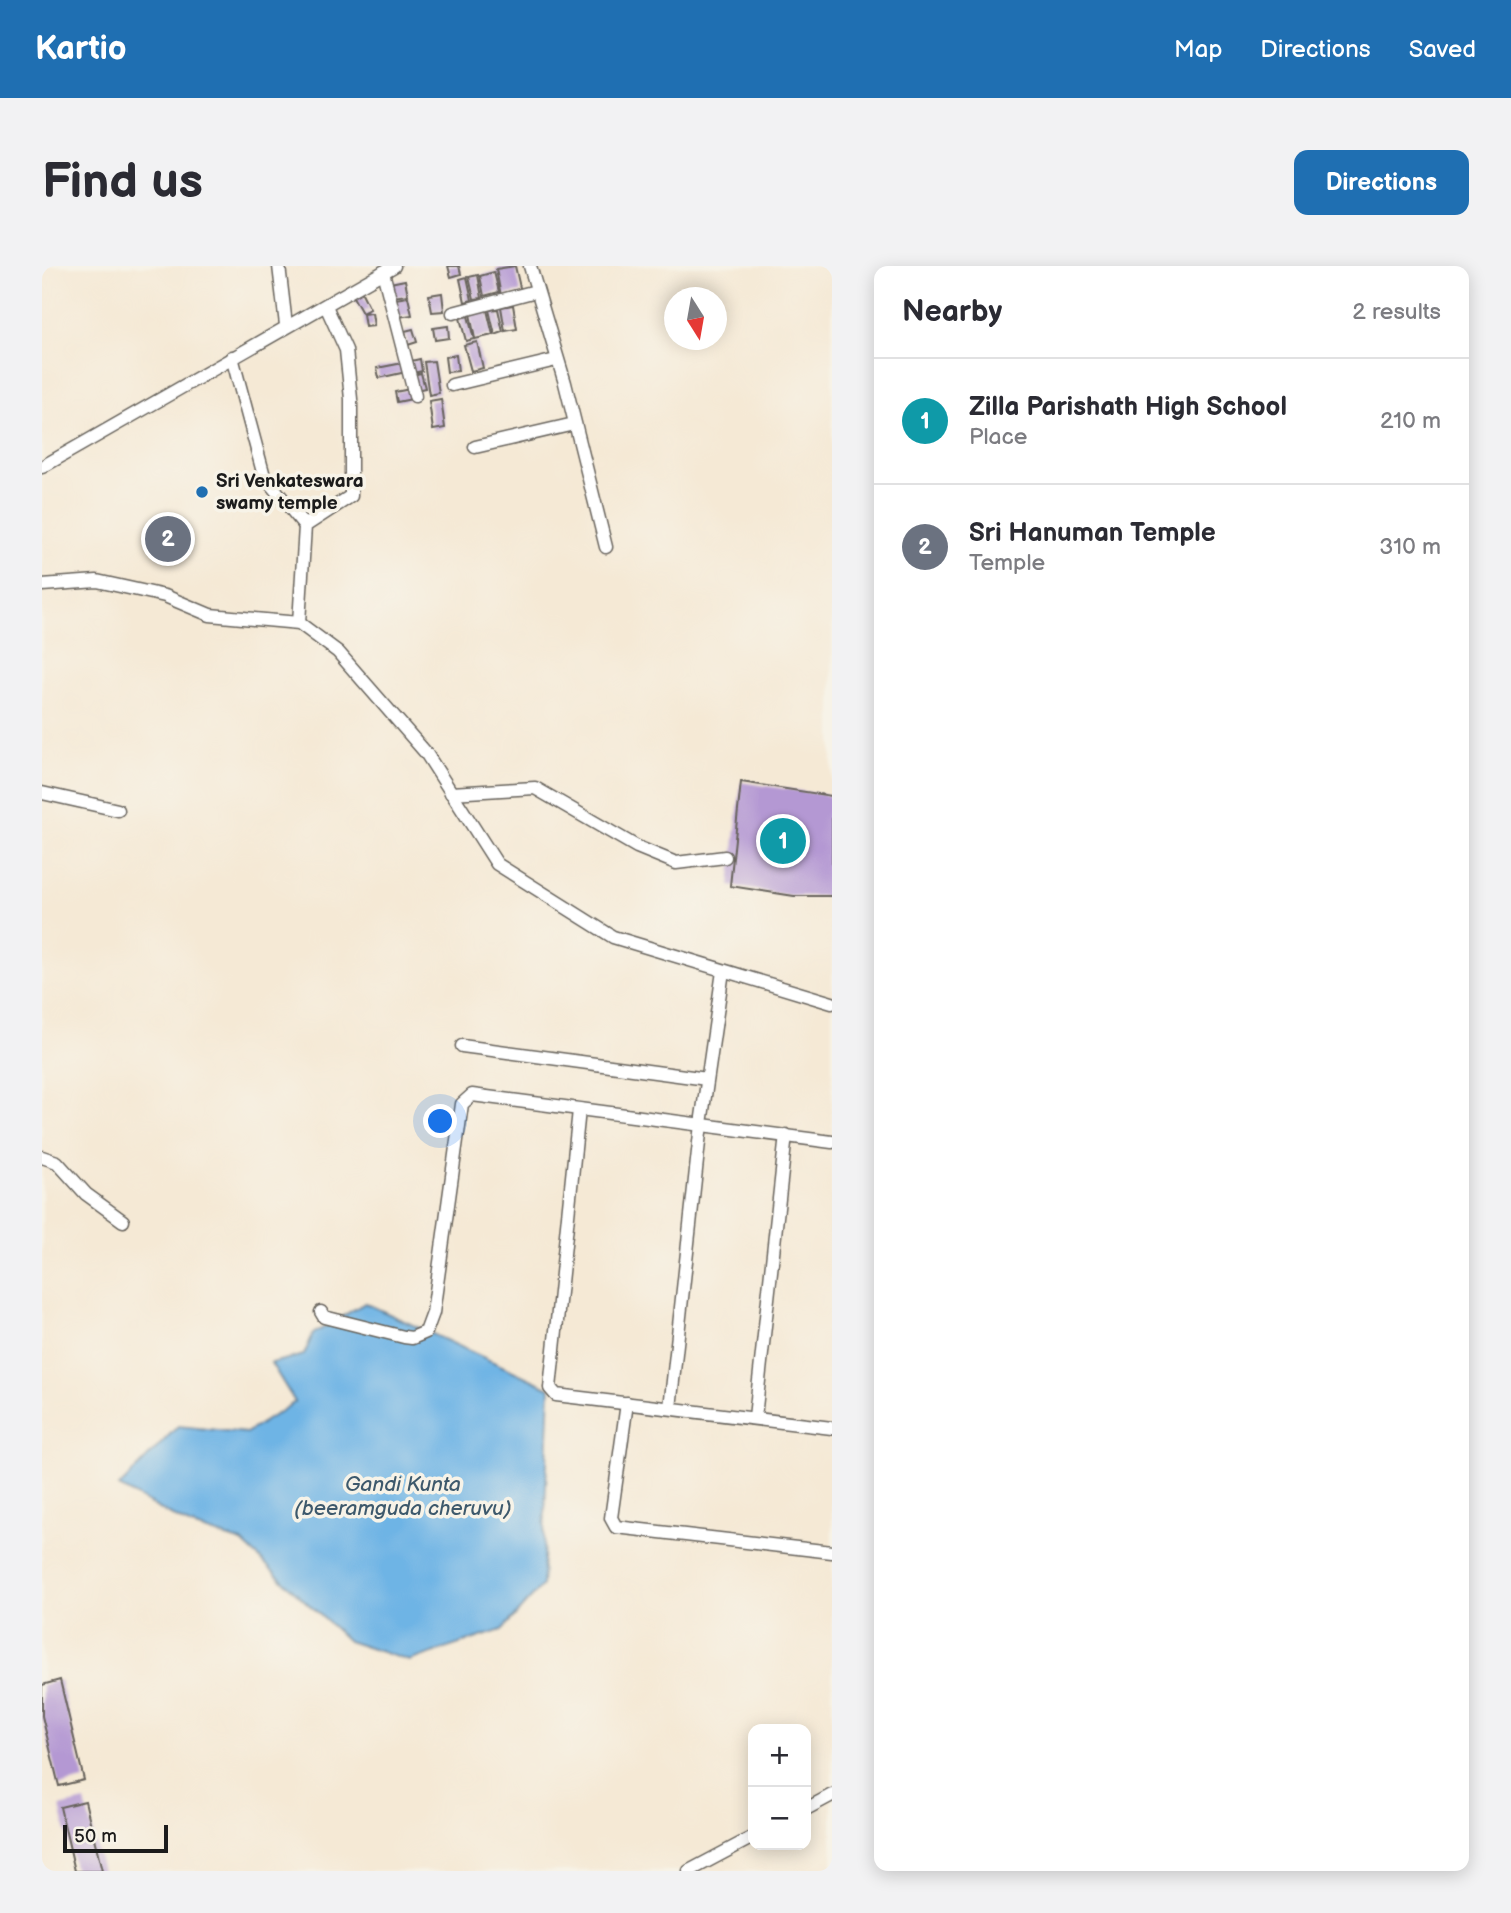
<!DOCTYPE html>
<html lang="en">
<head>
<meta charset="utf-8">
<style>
  :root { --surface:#fff; --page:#f2f2f3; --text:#2b2b33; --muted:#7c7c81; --line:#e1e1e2; --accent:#1f6fb2 }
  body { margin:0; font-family:"Balsamiq Sans",sans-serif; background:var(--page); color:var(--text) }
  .controls { position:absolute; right:21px; bottom:21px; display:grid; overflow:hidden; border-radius:14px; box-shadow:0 4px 18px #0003 }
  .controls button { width:63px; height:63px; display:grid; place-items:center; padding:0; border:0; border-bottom:2px solid var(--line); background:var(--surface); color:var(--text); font:35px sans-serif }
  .compass { position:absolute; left:622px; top:21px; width:63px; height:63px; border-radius:50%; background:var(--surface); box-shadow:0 4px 18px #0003; rotate:169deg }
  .scale { position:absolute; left:21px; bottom:18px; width:105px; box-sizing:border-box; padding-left:7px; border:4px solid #1c1c1c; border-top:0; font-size:19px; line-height:24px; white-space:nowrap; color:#1c1c1c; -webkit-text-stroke:5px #f7f3e8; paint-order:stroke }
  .you { position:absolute; left:399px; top:856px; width:24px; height:24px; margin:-18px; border:5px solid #fff; border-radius:50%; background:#1a73e8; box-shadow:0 0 0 10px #1a73e833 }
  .badge { display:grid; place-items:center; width:46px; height:46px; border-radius:50%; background:var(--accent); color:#fff; font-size:23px; font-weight:700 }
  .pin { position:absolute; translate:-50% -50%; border:4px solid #fff; box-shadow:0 2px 7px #0006 }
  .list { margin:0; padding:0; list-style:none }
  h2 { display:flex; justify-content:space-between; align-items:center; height:91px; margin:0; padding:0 28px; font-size:30px }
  h2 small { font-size:23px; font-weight:400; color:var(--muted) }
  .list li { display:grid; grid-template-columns:46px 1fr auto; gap:21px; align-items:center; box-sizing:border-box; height:126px; padding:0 28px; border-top:2px solid var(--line) }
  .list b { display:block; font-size:26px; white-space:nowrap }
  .list p { margin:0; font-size:23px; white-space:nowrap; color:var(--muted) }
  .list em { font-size:23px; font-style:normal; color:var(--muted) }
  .map { position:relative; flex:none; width:790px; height:1605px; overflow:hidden; border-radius:14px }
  header { display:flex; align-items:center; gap:42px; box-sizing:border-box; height:98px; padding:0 35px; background:var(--accent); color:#fff }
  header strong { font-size:33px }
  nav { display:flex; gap:38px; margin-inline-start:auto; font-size:24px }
  .intro { display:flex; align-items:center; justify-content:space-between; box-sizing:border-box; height:168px; padding:0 42px }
  h1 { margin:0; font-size:49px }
  .button { padding:18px 32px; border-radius:14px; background:var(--accent); color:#fff; font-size:24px; font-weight:700 }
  main { display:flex; gap:42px; padding:0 42px }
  aside { flex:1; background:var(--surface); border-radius:14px; box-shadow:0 4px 18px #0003 }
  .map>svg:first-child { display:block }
</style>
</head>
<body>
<header>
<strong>Kartio</strong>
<nav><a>Map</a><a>Directions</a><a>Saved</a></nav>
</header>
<div class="intro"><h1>Find us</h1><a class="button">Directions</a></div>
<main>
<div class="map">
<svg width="790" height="1605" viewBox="0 0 790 1605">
  <rect width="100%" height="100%" fill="#f7f3e8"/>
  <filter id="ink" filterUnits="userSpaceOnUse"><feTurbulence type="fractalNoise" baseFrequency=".0143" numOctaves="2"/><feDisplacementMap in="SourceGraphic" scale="14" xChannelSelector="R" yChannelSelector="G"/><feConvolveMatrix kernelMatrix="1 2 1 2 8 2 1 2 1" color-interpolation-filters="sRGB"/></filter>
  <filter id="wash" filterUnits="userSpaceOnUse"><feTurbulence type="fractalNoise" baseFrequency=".00686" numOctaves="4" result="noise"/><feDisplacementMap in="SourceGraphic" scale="28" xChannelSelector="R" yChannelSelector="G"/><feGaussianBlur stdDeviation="1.57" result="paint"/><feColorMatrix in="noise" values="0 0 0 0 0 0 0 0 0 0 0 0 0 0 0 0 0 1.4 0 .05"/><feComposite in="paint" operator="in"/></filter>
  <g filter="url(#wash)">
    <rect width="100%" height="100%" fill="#f5e9d5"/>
    <polygon fill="#6eb4e5" stroke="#456880" stroke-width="2" points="323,1037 508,1122 500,1320 460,1364 367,1395 306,1375 200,1276 147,1259 77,1221 136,1160 204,1167 253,1136 229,1097 262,1089 271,1068"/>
    <g id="blocks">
      <g fill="#b498d3">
        <polygon points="406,0 417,0 419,8 409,11"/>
        <polygon points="473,0 479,26 459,30 454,3"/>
        <polygon points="452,6 457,26 442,30 438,10"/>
        <polygon points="436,9 440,32 432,33 427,11"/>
        <polygon points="425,11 430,34 423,36 418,13"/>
        <polygon points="363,14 366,29 350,31 348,17"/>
        <polygon points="319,25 328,43 320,47 310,29"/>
        <polygon points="400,27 402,45 390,46 387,29"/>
        <polygon points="366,31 370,49 356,51 353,33"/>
        <polygon points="471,39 475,63 463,65 459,41"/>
        <polygon points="456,43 461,66 453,69 447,44"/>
        <polygon points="445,44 451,69 433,73 428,48"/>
        <polygon points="330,47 332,60 323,61 321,48"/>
        <polygon points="426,50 432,73 424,75 418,52"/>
        <polygon points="406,60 407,72 393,74 391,62"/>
        <polygon points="371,63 375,76 366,79 363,65"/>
        <polygon points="435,76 441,102 429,105 422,79"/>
        <polygon points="414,89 416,105 405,106 403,91"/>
        <polygon points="378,93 380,105 371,107 369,95"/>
        <polygon points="392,95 397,127 387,129 382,96"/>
        <polygon points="361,97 364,106 337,112 335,102"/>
        <polygon points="379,107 383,122 374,124 371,109"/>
        <polygon points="368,123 370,133 355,136 353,126"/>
        <polygon points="399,133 403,162 391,164 387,135"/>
        <polygon points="699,516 790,530 790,630 752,630 688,620"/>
        <polygon points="18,1414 42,1514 17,1520 0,1450 0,1419"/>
        <polygon points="43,1535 60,1605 33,1605 18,1541"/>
      </g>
    </g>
  </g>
  <g filter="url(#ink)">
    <use href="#blocks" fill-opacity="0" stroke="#68645d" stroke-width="2"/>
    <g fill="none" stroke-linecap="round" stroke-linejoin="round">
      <g stroke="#68645d" stroke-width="15">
        <g id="street">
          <polyline points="237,0 244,59"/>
          <polyline points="488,0 523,117 564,281"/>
          <polyline points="341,6 373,130"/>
          <polyline points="411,47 494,25"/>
          <polyline points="190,91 222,210 263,260"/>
          <polyline points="410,119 514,94"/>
          <polyline points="433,181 532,158"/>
          <polyline points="0,201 352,0"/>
          <polyline points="0,319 55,315 123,330 168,349 257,357 296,386 384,487 455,598 571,671 790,737"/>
          <polyline points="257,357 263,260 309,230 309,133 304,84 284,40"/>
          <polyline points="0,527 76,544"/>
          <polyline points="409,527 493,522 595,581 634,597 683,591"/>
          <polyline points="420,780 665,813"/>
          <polyline points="537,844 508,1122 514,1129 790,1162"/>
          <polyline points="0,891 15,896 44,928 81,955"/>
          <polyline points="279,1046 282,1051 362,1071 370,1072 384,1066 391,1047 420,838 430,829 790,876"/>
          <polyline points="585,1137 569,1252 574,1261 790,1286"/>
          <polyline points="628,1142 659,858 681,705"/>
          <polyline points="713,1151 744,869"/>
          <polyline points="764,1543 790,1529"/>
          <polyline points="647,1605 711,1571"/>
        </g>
      </g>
      <use href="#street" stroke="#fff" stroke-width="12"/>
    </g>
  </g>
  <circle fill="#1f6fb2" stroke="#f7f3e8" stroke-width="2.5" cx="160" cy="226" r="7"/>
  <g text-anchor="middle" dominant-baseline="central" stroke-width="7" stroke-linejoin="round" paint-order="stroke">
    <g font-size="19" font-weight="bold" fill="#1c1c1c" stroke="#f7f3e8" text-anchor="start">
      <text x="174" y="215">Sri Venkateswara<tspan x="174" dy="22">swamy temple</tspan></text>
    </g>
    <g font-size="21" font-style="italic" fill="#3d596c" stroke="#f7f3e8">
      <text x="361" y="1218">Gandi Kunta<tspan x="361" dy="24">(beeramguda cheruvu)</tspan></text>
    </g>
  </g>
</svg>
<div class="controls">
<button>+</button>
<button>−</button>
</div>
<svg class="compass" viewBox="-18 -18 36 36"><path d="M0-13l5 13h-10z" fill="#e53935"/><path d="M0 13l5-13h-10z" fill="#7c7c81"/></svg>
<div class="scale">50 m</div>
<div class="you"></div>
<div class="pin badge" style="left:741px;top:575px;background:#0f9aa8">1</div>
<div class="pin badge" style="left:126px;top:273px;background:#6b7280">2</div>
</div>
<aside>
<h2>Nearby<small>2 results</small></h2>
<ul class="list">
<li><span class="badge" style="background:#0f9aa8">1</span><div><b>Zilla Parishath High School</b><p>Place</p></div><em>210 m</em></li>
<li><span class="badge" style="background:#6b7280">2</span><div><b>Sri Hanuman Temple</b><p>Temple</p></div><em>310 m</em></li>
</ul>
</aside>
</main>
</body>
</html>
